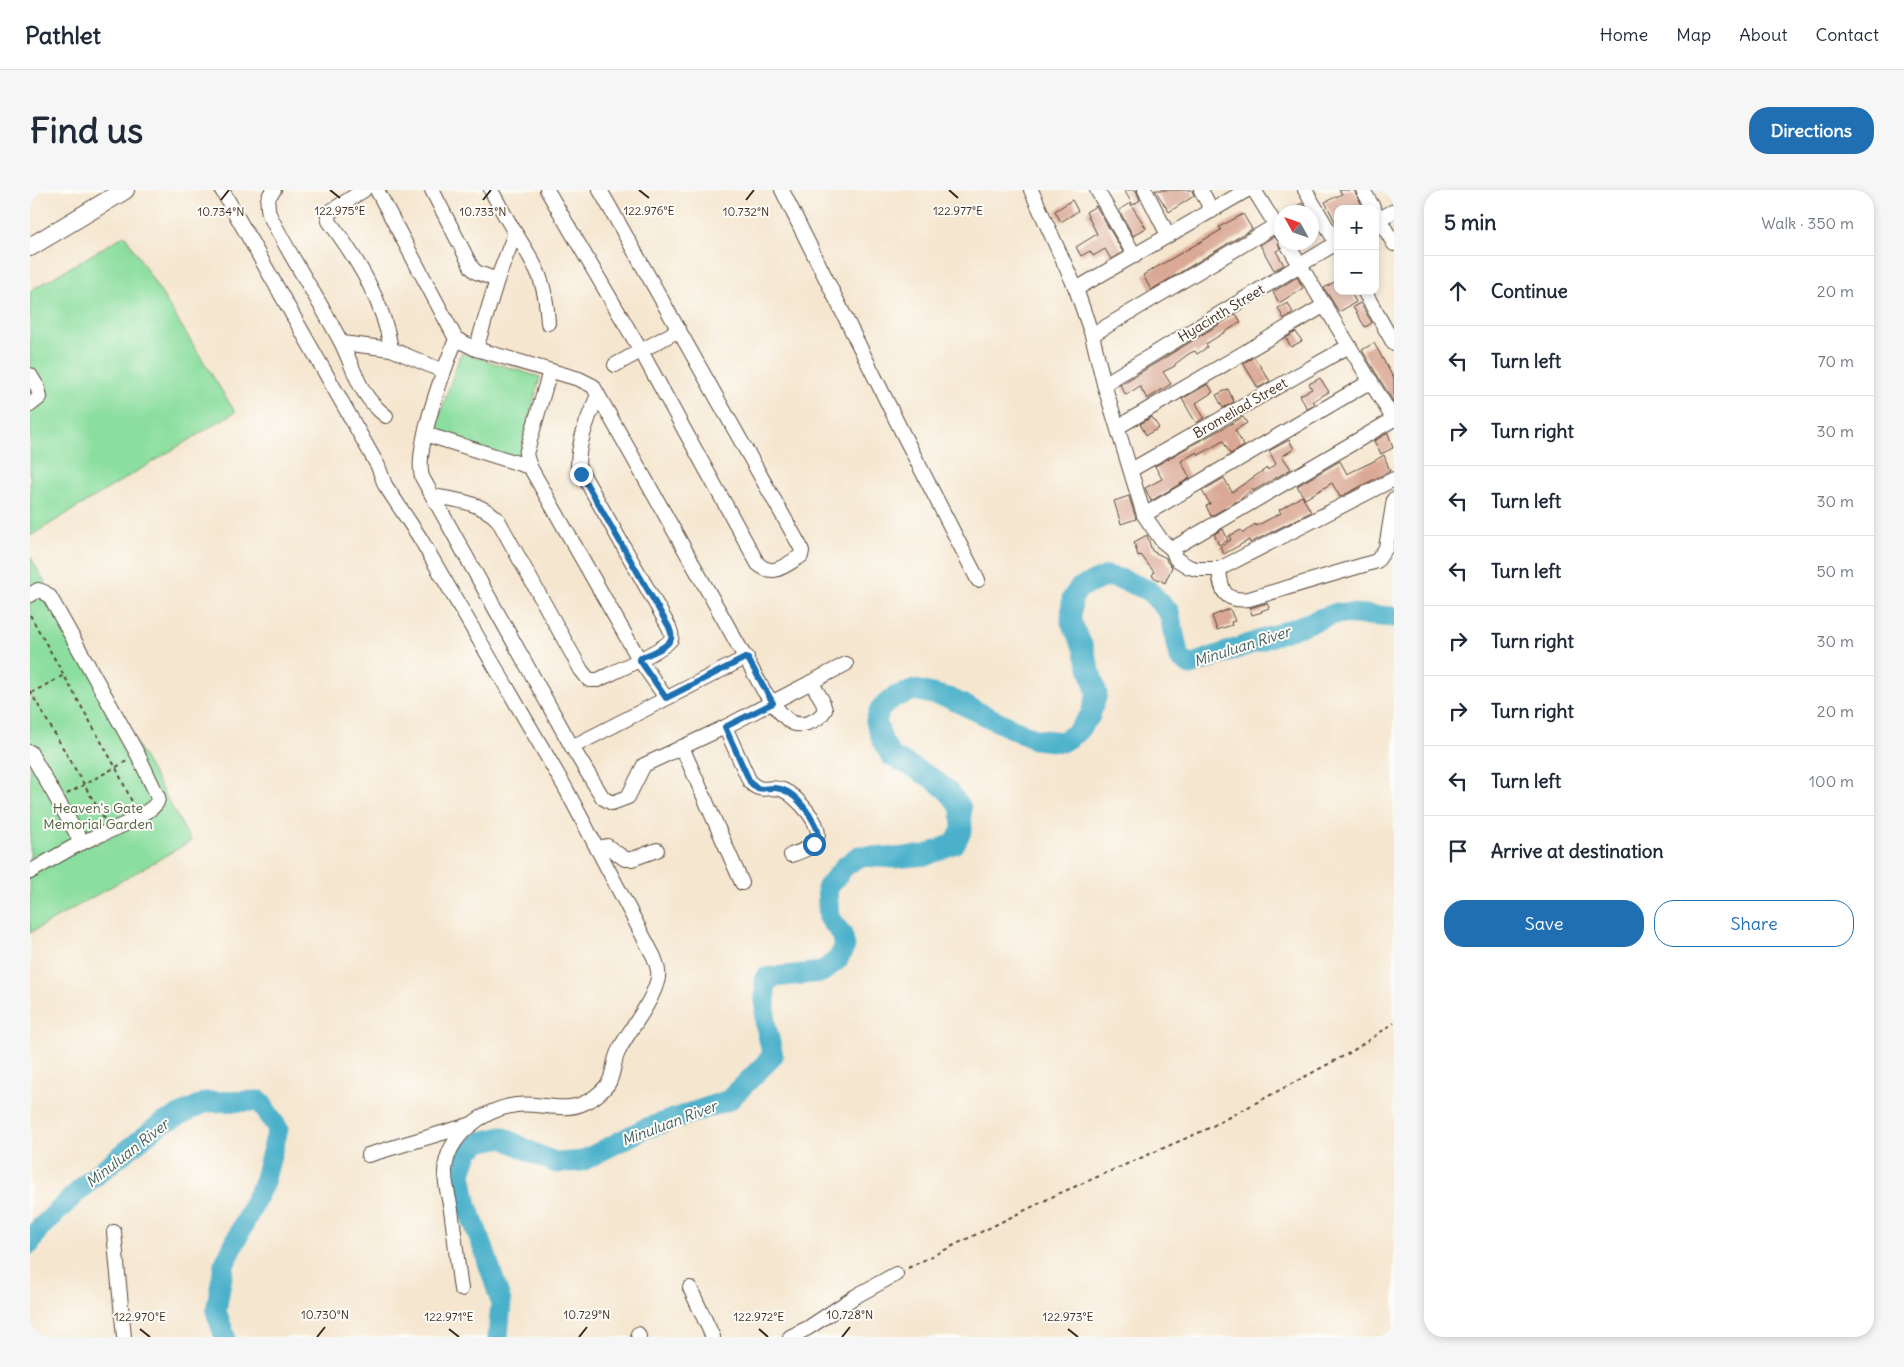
<!DOCTYPE html>
<html lang="en">
<head>
<meta charset="utf-8">
<style>
  :root { --surface:#fff; --page:#f6f6f7; --text:#1f2937; --muted:#747a83; --line:#e0e1e3; --accent:#1f6fb2 }
  body { margin:0; font-family:Delius,sans-serif; background:var(--page); color:var(--text) }
  .controls { position:absolute; right:15px; top:15px; display:grid; overflow:hidden; border-radius:10px; box-shadow:0 2px 8px #0003 }
  .controls button { width:45px; height:45px; display:grid; place-items:center; padding:0; border:0; border-bottom:1px solid var(--line); background:var(--surface); color:var(--text); font:25px sans-serif }
  .compass { position:absolute; left:1244px; top:15px; width:45px; height:45px; border-radius:50%; background:var(--surface); box-shadow:0 2px 8px #0003; rotate:310deg }
  .stop { position:absolute; width:15px; height:15px; margin:-11px; border:4px solid #1f6fb2; border-radius:50%; background:#fff }
  .stop.end { background:#1f6fb2; border-color:#fff; box-shadow:0 1px 5px #0008 }
  .list { margin:0; padding:0; list-style:none }
  h2 { display:flex; justify-content:space-between; align-items:center; height:65px; margin:0; padding:0 20px; font-size:21px }
  h2 small { font-size:16px; font-weight:400; color:var(--muted) }
  .list li { display:grid; grid-template-columns:32px 1fr auto; gap:15px; align-items:center; box-sizing:border-box; height:70px; padding:0 20px; border-top:1px solid var(--line) }
  .list b { display:block; font-size:19px; white-space:nowrap }
  .list em { font-size:16px; font-style:normal; color:var(--muted) }
  .actions { display:flex; gap:10px; padding:15px 20px }
  .actions a { flex:1; padding:11px 0; border:1px solid var(--accent); border-radius:20px; text-align:center; font-size:18px; color:var(--accent) }
  .actions .main { background:var(--accent); color:#fff }
  .icon { flex:none; width:28px; height:28px; fill:none; stroke:currentColor; stroke-width:2; stroke-linecap:round; stroke-linejoin:round }
  .map { position:relative; flex:none; width:1364px; height:1147px; overflow:hidden; border-radius:20px }
  header { display:flex; align-items:center; gap:30px; box-sizing:border-box; height:70px; padding:0 25px; background:var(--surface); border-bottom:1px solid var(--line) }
  header strong { font-size:24px }
  nav { display:flex; gap:28px; margin-inline-start:auto; font-size:18px }
  .intro { display:flex; align-items:center; justify-content:space-between; box-sizing:border-box; height:120px; padding:0 30px }
  h1 { margin:0; font-size:35px }
  .button { padding:12px 22px; border-radius:20px; background:var(--accent); color:#fff; font-size:18px; font-weight:700 }
  main { display:flex; gap:30px; padding:0 30px }
  aside { flex:1; background:var(--surface); border-radius:20px; box-shadow:0 2px 8px #0003 }
  .map>svg:first-child { display:block }
</style>
</head>
<body>
<header>
<strong>Pathlet</strong>
<nav><a>Home</a><a>Map</a><a>About</a><a>Contact</a></nav>
</header>
<div class="intro"><h1>Find us</h1><a class="button">Directions</a></div>
<main>
<div class="map">
<svg width="1364" height="1147" viewBox="0 0 1364 1147">
  <rect width="100%" height="100%" fill="#fdfcf7"/>
  <filter id="ink" filterUnits="userSpaceOnUse"><feTurbulence type="fractalNoise" baseFrequency=".02" numOctaves="2"/><feDisplacementMap in="SourceGraphic" scale="10" xChannelSelector="R" yChannelSelector="G"/><feConvolveMatrix kernelMatrix="1 2 1 2 8 2 1 2 1" color-interpolation-filters="sRGB"/></filter>
  <filter id="wash" filterUnits="userSpaceOnUse"><feTurbulence type="fractalNoise" baseFrequency=".0096" numOctaves="4" result="noise"/><feDisplacementMap in="SourceGraphic" scale="20" xChannelSelector="R" yChannelSelector="G"/><feGaussianBlur stdDeviation="1.12" result="paint"/><feColorMatrix in="noise" values="0 0 0 0 0 0 0 0 0 0 0 0 0 0 0 0 0 1.4 0 .05"/><feComposite in="paint" operator="in"/></filter>
  <g filter="url(#wash)">
    <rect width="100%" height="100%" fill="#f5e6cf"/>
    <g fill="#8bde9f" stroke="#63845e">
      <polygon points="95,45 205,222 0,346 0,101"/>
      <polygon points="431,163 510,187 488,271 403,244"/>
      <polygon points="0,366 161,651 0,743"/>
    </g>
    <g fill="none" stroke-linecap="round" stroke-linejoin="round">
      <g stroke="#4bb1cb" stroke-width="21">
        <polyline points="0,1054 7,1041 60,990 129,935 176,912 230,911 248,939 234,992 194,1075 186,1121 195,1147"/>
        <polyline points="468,1147 471,1112 453,1057 437,1016 431,983 439,960 450,952 472,947 505,964 527,973 552,971 614,939 699,910 743,866 735,832 735,788 792,782 808,769 815,756 812,744 799,728 797,698 814,677 829,666 864,668 897,665 925,653 932,640 931,618 918,601 902,588 861,566 852,550 846,531 850,519 864,507 885,500 919,508 1004,549 1032,552 1046,543 1060,526 1067,504 1053,457 1041,432 1042,409 1049,398 1077,386 1093,390 1118,400 1139,422 1149,467 1160,475 1307,423 1364,427"/>
      </g>
    </g>
    <g id="blocks">
      <g fill="#daa995">
        <polygon points="1094,0 1106,0 1110,10 1103,15"/>
        <polygon points="1125,0 1162,0 1164,6 1139,22"/>
        <polygon points="1309,0 1324,0 1334,19 1308,19 1308,37 1295,12 1312,4"/>
        <polygon points="1042,10 1048,21 1031,32 1025,21"/>
        <polygon points="1100,13 1116,38 1103,46 1089,20"/>
        <polygon points="1272,13 1278,22 1257,22"/>
        <polygon points="1066,16 1093,62 1081,69 1075,59 1063,66 1060,61 1051,66 1046,57 1067,44 1056,22"/>
        <polygon points="1213,24 1222,39 1121,100 1113,85 1191,40 1189,37"/>
        <polygon points="1243,47 1248,50 1250,59 1246,61 1254,75 1244,80 1230,55"/>
        <polygon points="1267,87 1273,98 1249,113 1243,102"/>
        <polygon points="1308,90 1308,101 1320,101 1326,112 1309,122 1294,98"/>
        <polygon points="1258,113 1263,123 1254,129 1248,118"/>
        <polygon points="1330,113 1342,133 1335,137 1323,117"/>
        <polygon points="1206,124 1211,132 1176,154 1178,157 1167,164 1165,161 1160,163 1145,174 1145,176 1133,182 1141,194 1117,209 1110,196 1096,205 1090,195"/>
        <polygon points="1266,142 1272,151 1261,157 1256,148"/>
        <polygon points="1344,153 1364,189 1364,213 1332,160"/>
        <polygon points="1224,167 1240,191 1228,198 1213,173"/>
        <polygon points="1290,188 1299,202 1283,211 1285,214 1277,219 1270,205 1282,199 1279,194"/>
        <polygon points="1178,194 1183,202 1166,213 1174,228 1166,233 1152,209"/>
        <polygon points="1198,199 1204,212 1193,218 1186,205"/>
        <polygon points="1122,227 1129,238 1116,245 1110,234"/>
        <polygon points="1213,227 1217,233 1205,240 1214,256 1200,264 1193,251 1169,265 1167,262 1151,271 1160,288 1121,311 1115,298 1132,289 1125,276"/>
        <polygon points="1358,243 1363,258 1351,264 1344,251"/>
        <polygon points="1259,250 1264,259 1252,266 1261,279 1223,301 1222,299 1211,309 1181,326 1176,316 1180,314 1172,301 1194,288 1202,302 1237,278 1238,280 1246,274 1239,261"/>
        <polygon points="1354,265 1360,281 1310,307 1302,293 1275,309 1267,296 1310,271 1317,284 1344,271"/>
        <polygon points="1099,306 1106,329 1091,334 1084,311"/>
        <polygon points="1272,306 1281,322 1220,353 1219,350 1194,364 1190,357 1201,350 1199,346 1211,340 1213,343 1225,334 1226,336 1251,323 1249,320"/>
        <polygon points="1193,339 1198,350 1189,355 1184,344"/>
        <polygon points="1117,345 1122,361 1136,368 1137,372 1142,377 1135,393 1122,386 1124,382 1111,365 1108,366 1104,352"/>
        <polygon points="1237,413 1239,418 1231,421 1232,422 1222,425 1220,418"/>
        <polygon points="1200,419 1205,431 1201,432 1202,435 1187,440 1182,426"/>
      </g>
    </g>
  </g>
  <g filter="url(#ink)">
    <use href="#blocks" fill-opacity="0" stroke="#574639" stroke-width="1"/>
    <g fill="none" stroke-linecap="round" stroke-linejoin="round">
      <g stroke="#574639" stroke-width="16">
        <g id="minor">
          <path d="M192,0L348,276L355,295L390,348L536,599L624,767C627,775 630,783 627,792C619,818 600,838 588,862C583,872 584,885 578,894C573,901 562,910 554,913C534,923 508,912 486,915C453,920 416,946 415,982C415,995 419,1007 421,1020C425,1046 427,1073 431,1099"/>
          <path d="M244,0C236,7 237,14 239,24C261,68 288,108 311,152C325,180 329,206 356,226"/>
          <path d="M334,0L301,21L298,25L299,31C327,69 354,112 361,159"/>
          <path d="M347,0L426,149L446,159L549,189L563,196L734,501C741,510 748,522 757,529C768,540 788,532 795,520L792,510L781,492"/>
          <polyline points="402,0 442,78 446,82 467,90"/>
          <path d="M461,0C469,15 477,30 486,44C507,77 516,92 518,133"/>
          <path d="M517,0L611,161L728,374C744,388 756,374 771,366L772,361L770,356L570,0"/>
          <polyline points="752,0 872,242 948,390"/>
          <path d="M1001,0L1046,99L1062,145L1074,194L1114,325L1132,351L1142,359L1146,369L1159,377L1167,379H1189C1191,401 1194,412 1219,409L1347,371L1356,358L1364,309"/>
          <polyline points="1067,0 1105,66"/>
          <polyline points="1115,0 1138,45"/>
          <polyline points="1171,0 1182,21"/>
          <polyline points="1224,0 1250,42"/>
          <polyline points="1275,0 1308,56"/>
          <polyline points="1333,0 1344,19"/>
          <polyline points="1345,22 1364,54"/>
          <polyline points="1345,31 1364,21"/>
          <polyline points="1256,52 1364,230"/>
          <polyline points="1046,99 1217,0"/>
          <polyline points="1334,101 1364,154"/>
          <polyline points="1062,145 1246,35"/>
          <path d="M426,149C415,177 384,259 392,287L542,557L573,608L582,613L598,607L614,575L695,537L816,474"/>
          <polyline points="312,153 361,159 413,181"/>
          <polyline points="446,159 467,90 485,43"/>
          <polyline points="585,175 649,140"/>
          <polyline points="520,181 496,264 500,277 609,469 636,508"/>
          <polyline points="0,185 8,198 10,207 0,215"/>
          <polyline points="1074,194 1308,52"/>
          <polyline points="1088,237 1295,115"/>
          <polyline points="395,244 500,277"/>
          <polyline points="1101,280 1319,156"/>
          <path d="M403,306C424,309 453,313 468,330L551,480L559,490H568C580,484 636,459 641,449C643,445 640,441 639,437L548,276C548,252 558,227 568,205"/>
          <polyline points="1114,325 1341,191"/>
          <polyline points="1142,359 1364,229"/>
          <polyline points="1189,379 1364,289"/>
          <path d="M0,405L8,400L14,402L20,407L108,565L128,607C128,611 127,614 123,617C102,634 75,642 51,653C33,662 17,672 0,682"/>
          <path d="M695,537L720,592C732,605 740,594 753,600C765,605 793,634 787,648C783,658 770,662 761,665"/>
          <polyline points="542,557 717,467"/>
          <polyline points="652,557 712,693"/>
          <polyline points="0,562 52,653"/>
          <polyline points="567,658 577,656 595,669 602,669 627,660"/>
          <polyline points="338,965 439,935"/>
          <polyline points="84,1042 94,1147"/>
          <polyline points="660,1098 683,1147"/>
          <polyline points="608,1144 609,1147"/>
          <polyline points="760,1147 778,1138 826,1106 866,1084"/>
        </g>
      </g>
      <g stroke="#574639" stroke-width="20">
        <polyline id="major" points="0,57 95,0"/>
      </g>
      <g stroke="#574639" stroke-width="2" stroke-dasharray="4 4" stroke-linecap="butt">
        <polyline points="0,425 86,578 104,616"/>
        <polyline points="0,501 74,629"/>
        <polyline points="1,503 34,485"/>
        <polyline points="37,604 97,571"/>
        <polyline points="878,1078 1028,1004 1175,940 1321,862 1364,833"/>
      </g>
      <use href="#minor" stroke="#fff" stroke-width="14"/>
      <use href="#major" stroke="#fff" stroke-width="18"/>
    </g>
  </g>
  <g fill="none" stroke-linecap="round" stroke-linejoin="round" filter="url(#ink)">
    <path stroke="#1f6fb2" stroke-width="6" d="M551,284L639,437C640,441 643,445 641,449C636,459 618,464 609,469L636,508L717,467L743,513L695,537L720,592C730,603 734,597 745,598C765,599 781,625 788,641L787,648L784,654"/>
  </g>
  <path fill="none" stroke="#3b2a1e" stroke-width="2" d="M300,0L310,8M609,0L619,8M919,0L928,8M191,10L199,0M453,10L461,0M716,10L724,0M110,1139L120,1147M419,1139L429,1147M729,1139L738,1147M1038,1139L1048,1147M287,1147L295,1137M549,1147L557,1137M812,1147L820,1137"/>
  <g text-anchor="middle" dominant-baseline="central" stroke-width="4" stroke-linejoin="round" paint-order="stroke">
    <g font-size="14" fill="#3b2a1e" stroke="#fdfcf7">
      <text transform="translate(1191 123) rotate(-31)">Hyacinth Street</text>
      <text transform="translate(1210 218) rotate(-30)">Bromeliad Street</text>
    </g>
    <g font-size="14" fill="#536045" stroke="#fdfcf7">
      <text x="68" y="618">Heaven's Gate<tspan x="68" dy="16">Memorial Garden</tspan></text>
    </g>
    <g font-size="15" font-style="italic" fill="#416063" stroke="#fdfcf7">
      <text transform="translate(1212 456) rotate(-18)">Minuluan River</text>
      <text transform="translate(639 933) rotate(-21)">Minuluan River</text>
      <text transform="translate(97 963) rotate(-38)">Minuluan River</text>
    </g>
  </g>
  <g font-size="12" text-anchor="middle" fill="#3b2a1e" stroke="#fdfcf7" stroke-width="4" stroke-linejoin="round" paint-order="stroke">
    <text x="310" y="25">122.975°E</text>
    <text x="619" y="25">122.976°E</text>
    <text x="928" y="25">122.977°E</text>
    <text x="191" y="26">10.734°N</text>
    <text x="453" y="26">10.733°N</text>
    <text x="716" y="26">10.732°N</text>
    <text x="295" y="1129">10.730°N</text>
    <text x="557" y="1129">10.729°N</text>
    <text x="820" y="1129">10.728°N</text>
    <text x="110" y="1131">122.970°E</text>
    <text x="419" y="1131">122.971°E</text>
    <text x="729" y="1131">122.972°E</text>
    <text x="1038" y="1131">122.973°E</text>
  </g>
</svg>
<div class="controls">
<button>+</button>
<button>−</button>
</div>
<svg class="compass" viewBox="-18 -18 36 36"><path d="M0-13l5 13h-10z" fill="#e53935"/><path d="M0 13l5-13h-10z" fill="#747a83"/></svg>
<div class="stop" style="left:784px;top:654px"></div>
<div class="stop end" style="left:551px;top:284px"></div>
</div>
<aside>
<h2>5 min<small>Walk · 350 m</small></h2>
<ul class="list">
<li><svg class="icon" aria-label="ahead" viewBox="0 0 24 24"><path d="M12 20V5M6 11l6-6 6 6"/></svg><div><b>Continue</b></div><em>20 m</em></li>
<li><svg class="icon" aria-label="left" viewBox="0 0 24 24"><path d="M17 20v-9H6M10 6l-5 5 5 5"/></svg><div><b>Turn left</b></div><em>70 m</em></li>
<li><svg class="icon" aria-label="right" viewBox="0 0 24 24"><path d="M7 20v-9h11M14 6l5 5-5 5"/></svg><div><b>Turn right</b></div><em>30 m</em></li>
<li><svg class="icon" aria-label="left" viewBox="0 0 24 24"><path d="M17 20v-9H6M10 6l-5 5 5 5"/></svg><div><b>Turn left</b></div><em>30 m</em></li>
<li><svg class="icon" aria-label="left" viewBox="0 0 24 24"><path d="M17 20v-9H6M10 6l-5 5 5 5"/></svg><div><b>Turn left</b></div><em>50 m</em></li>
<li><svg class="icon" aria-label="right" viewBox="0 0 24 24"><path d="M7 20v-9h11M14 6l5 5-5 5"/></svg><div><b>Turn right</b></div><em>30 m</em></li>
<li><svg class="icon" aria-label="right" viewBox="0 0 24 24"><path d="M7 20v-9h11M14 6l5 5-5 5"/></svg><div><b>Turn right</b></div><em>20 m</em></li>
<li><svg class="icon" aria-label="left" viewBox="0 0 24 24"><path d="M17 20v-9H6M10 6l-5 5 5 5"/></svg><div><b>Turn left</b></div><em>100 m</em></li>
<li><svg class="icon" aria-label="arrive" viewBox="0 0 24 24"><path d="M6 21V4h12l-3 4 3 4H6"/></svg><div><b>Arrive at destination</b></div></li>
</ul>
<div class="actions"><a class="main">Save</a><a>Share</a></div>
</aside>
</main>
</body>
</html>
